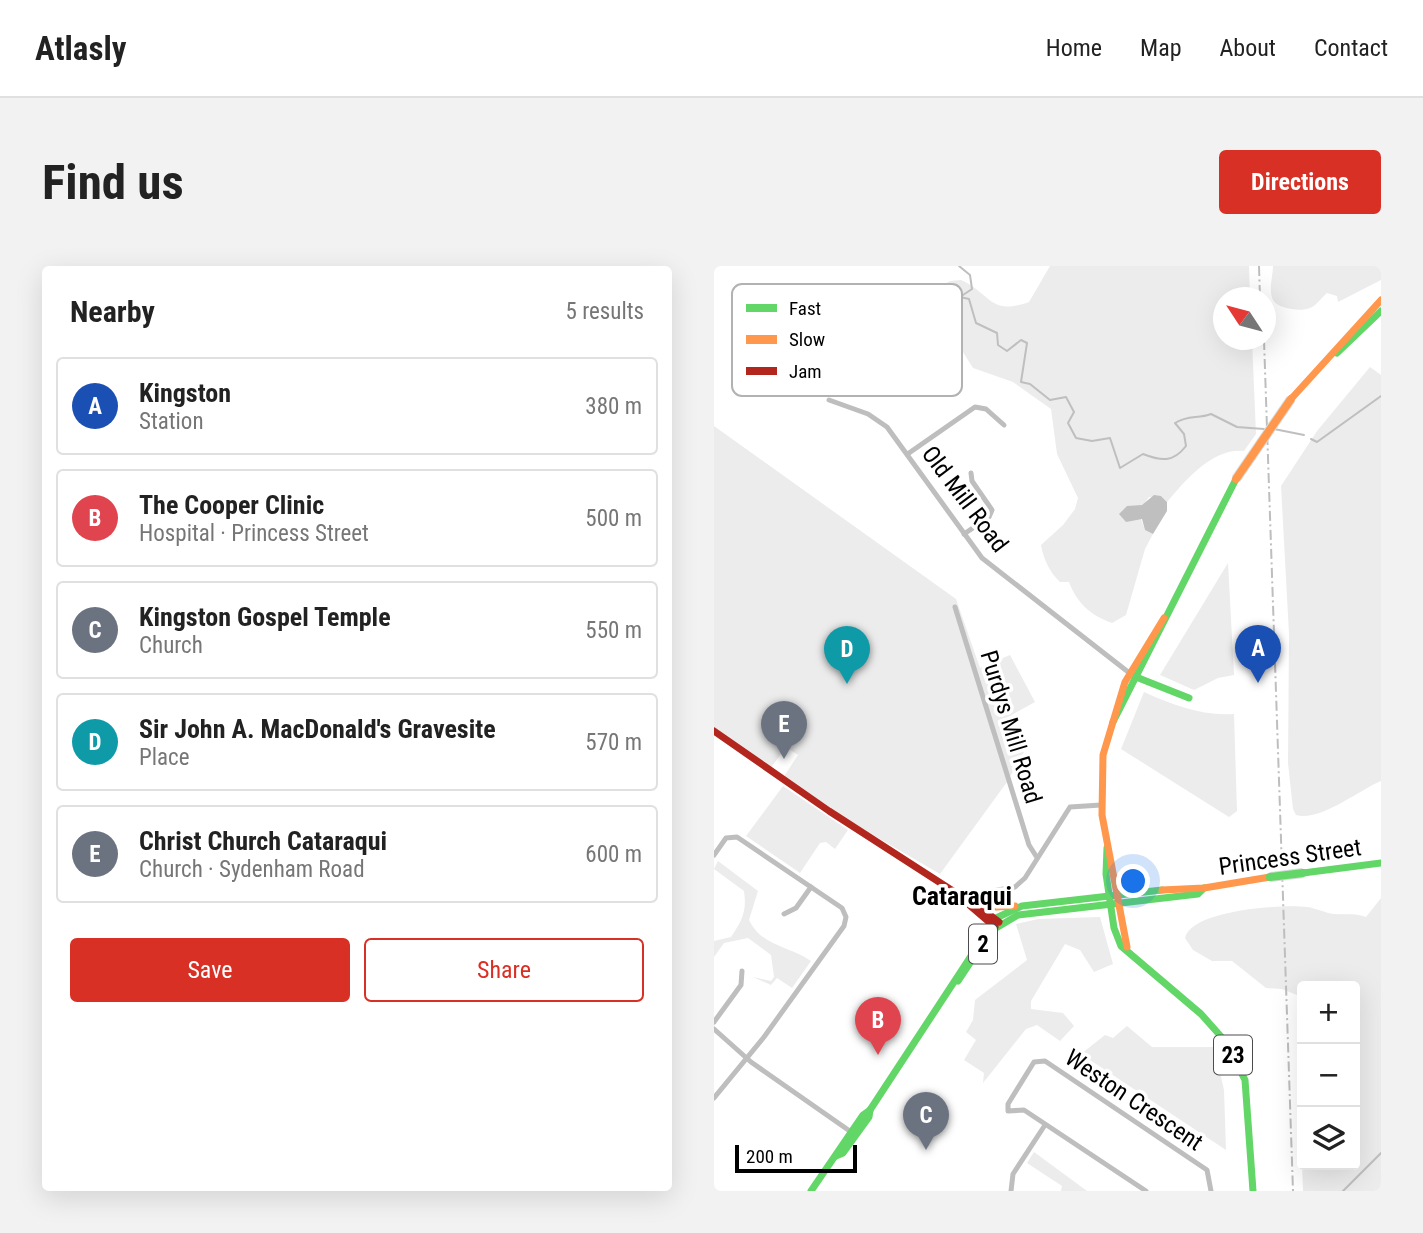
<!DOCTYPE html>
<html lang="en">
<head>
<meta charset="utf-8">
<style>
  :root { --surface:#fff; --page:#f2f2f2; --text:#222; --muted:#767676; --line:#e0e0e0; --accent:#d93025 }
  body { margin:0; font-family:"Roboto Condensed",sans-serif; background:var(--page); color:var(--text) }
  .controls { position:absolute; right:21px; bottom:21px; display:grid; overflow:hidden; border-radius:7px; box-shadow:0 7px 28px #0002 }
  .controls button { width:63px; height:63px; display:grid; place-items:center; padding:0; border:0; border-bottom:2px solid var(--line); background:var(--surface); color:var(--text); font:35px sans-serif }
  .compass { position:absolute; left:499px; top:21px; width:63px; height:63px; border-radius:50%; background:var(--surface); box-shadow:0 7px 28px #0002; rotate:306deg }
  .scale { position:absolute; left:21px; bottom:18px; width:122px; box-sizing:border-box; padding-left:7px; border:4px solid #000; border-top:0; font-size:19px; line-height:24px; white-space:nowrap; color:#000; -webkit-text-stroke:5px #fff; paint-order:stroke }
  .you { position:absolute; left:420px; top:616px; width:24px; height:24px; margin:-18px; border:5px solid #fff; border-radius:50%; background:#1a73e8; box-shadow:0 0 0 10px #1a73e833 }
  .badge { display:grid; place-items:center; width:46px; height:46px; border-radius:50%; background:var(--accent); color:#fff; font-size:23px; font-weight:700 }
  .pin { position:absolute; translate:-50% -58px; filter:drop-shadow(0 2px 4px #0008) }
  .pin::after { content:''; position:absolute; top:37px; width:24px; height:21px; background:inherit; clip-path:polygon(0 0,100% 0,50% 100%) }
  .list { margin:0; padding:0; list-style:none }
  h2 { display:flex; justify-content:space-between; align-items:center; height:91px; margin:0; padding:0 28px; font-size:30px }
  h2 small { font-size:23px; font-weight:400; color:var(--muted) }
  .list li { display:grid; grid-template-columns:46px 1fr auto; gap:21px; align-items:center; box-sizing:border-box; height:98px; margin:0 14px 14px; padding:0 14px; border:2px solid var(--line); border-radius:7px }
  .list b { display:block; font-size:26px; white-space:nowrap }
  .list p { margin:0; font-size:23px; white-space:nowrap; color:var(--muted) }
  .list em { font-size:23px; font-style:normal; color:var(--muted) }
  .actions { display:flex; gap:14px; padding:21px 28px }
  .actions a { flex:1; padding:16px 0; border:2px solid var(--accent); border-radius:7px; text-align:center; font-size:24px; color:var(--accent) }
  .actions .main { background:var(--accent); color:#fff }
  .icon { flex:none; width:38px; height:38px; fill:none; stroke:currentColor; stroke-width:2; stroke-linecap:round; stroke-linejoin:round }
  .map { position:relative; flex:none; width:667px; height:925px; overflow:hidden; border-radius:7px }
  header { display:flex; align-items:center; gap:42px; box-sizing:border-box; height:98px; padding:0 35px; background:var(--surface); border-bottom:2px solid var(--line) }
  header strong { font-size:33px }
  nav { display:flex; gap:38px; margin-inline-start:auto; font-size:24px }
  .intro { display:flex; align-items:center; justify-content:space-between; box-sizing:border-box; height:168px; padding:0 42px }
  h1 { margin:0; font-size:49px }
  .button { padding:18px 32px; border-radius:7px; background:var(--accent); color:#fff; font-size:24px; font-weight:700 }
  main { display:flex; gap:42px; padding:0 42px }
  aside { flex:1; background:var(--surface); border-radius:7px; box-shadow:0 7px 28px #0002 }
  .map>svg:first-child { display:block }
</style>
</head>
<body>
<header>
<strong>Atlasly</strong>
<nav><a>Home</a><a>Map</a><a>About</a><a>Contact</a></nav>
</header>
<div class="intro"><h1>Find us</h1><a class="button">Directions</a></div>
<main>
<aside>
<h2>Nearby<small>5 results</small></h2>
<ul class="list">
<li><span class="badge" style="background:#1a4fb4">A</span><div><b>Kingston</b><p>Station</p></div><em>380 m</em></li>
<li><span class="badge" style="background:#e0444e">B</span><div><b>The Cooper Clinic</b><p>Hospital · Princess Street</p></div><em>500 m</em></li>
<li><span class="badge" style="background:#6b7280">C</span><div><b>Kingston Gospel Temple</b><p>Church</p></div><em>550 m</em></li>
<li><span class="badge" style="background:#0f9aa8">D</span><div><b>Sir John A. MacDonald's Gravesite</b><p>Place</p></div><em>570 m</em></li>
<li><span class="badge" style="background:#6b7280">E</span><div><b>Christ Church Cataraqui</b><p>Church · Sydenham Road</p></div><em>600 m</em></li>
</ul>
<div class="actions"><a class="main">Save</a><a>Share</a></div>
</aside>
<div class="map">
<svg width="667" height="925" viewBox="0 0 667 925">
  <rect width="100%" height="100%" fill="#fff"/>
  <g fill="#ececec">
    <path d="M336,0H535L536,31L509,32V74H538L542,168L530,185C498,182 472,214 453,236L447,230L435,231L419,253H427L431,264L439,268L431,283L412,349L398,357C376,349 363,337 355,316H346C336,307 329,292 327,279L349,259L361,243L364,232L343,188L337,143L299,116L259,102L213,29L236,15L247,14C278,28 275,50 315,36Z"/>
    <path d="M559,0H667V14L624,36L623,30L613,27C608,31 602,40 596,42C587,46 564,43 559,34C554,23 559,11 559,0Z"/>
    <path d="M656,101L667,109V515C645,524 606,556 582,549L579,543L574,497L575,368L567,220L603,165Z"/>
    <polygon points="0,160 242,333 266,402 296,389 321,436 292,452 310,486 293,516 226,608 118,545 69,512 84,489 72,481 56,503 0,462"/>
    <polygon points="514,297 520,409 504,412 480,424 446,409"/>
    <path d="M430,426C459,439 487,450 520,448L523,545L515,551L407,483Z"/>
    <polygon points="69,520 134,564 121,583 112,576 106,577 86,607 32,570"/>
    <path d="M4,595L44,625L35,654C48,681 76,680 97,695L78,722L63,712L57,719L39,711L57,715L60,711L57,689L34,672L10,677L0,691V675L17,671C28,655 33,645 30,625L0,603Z"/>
    <path d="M667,632V925H589L588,899H641V720H588V731L568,723L552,722L518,695H498L479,684L471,672C477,644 568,638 593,641C602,642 611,647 620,648C631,649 642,647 652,651Z"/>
    <polygon points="386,651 399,698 380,706 366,684 351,678 317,735 317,743 349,747 360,760 346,775 323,759 312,763 269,817 270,807 250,794 262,774 252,766 259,754 261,734 313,694 302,658 324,653"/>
    <polygon points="413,760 438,781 500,781 510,824 512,884 367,788 391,769 399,772"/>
    <polygon points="320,886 373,925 347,925 348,920 313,897"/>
  </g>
  <polygon fill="#bfbfbf" points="440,229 447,230 453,236 453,245 439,268 431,264 428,253 412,256 405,248 413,240 428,239"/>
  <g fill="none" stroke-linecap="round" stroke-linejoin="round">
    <g stroke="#bfbfbf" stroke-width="2">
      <path d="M245,0L256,9L258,23L246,31L255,33L262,57L283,67L284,79L293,85L307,74L313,77L307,116L316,118L336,134L352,131L360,146L354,157L362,172L378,175L396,172L406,202L429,188C447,195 459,197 472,180L470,168L461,157C474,149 484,153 497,148L523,161L550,163"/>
      <polyline points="560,163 590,169"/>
      <polyline points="597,173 603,176 667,130"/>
      <polyline points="629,925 667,887"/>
    </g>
    <g stroke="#bebebe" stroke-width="5">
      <polyline points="115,134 154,148 173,161 268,292 418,409"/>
      <polyline points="195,187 261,141 272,143 290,159"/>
      <polyline points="250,268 275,251 278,244 258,215 257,207"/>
      <polyline points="241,341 315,579 322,590"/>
      <polyline points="0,589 12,572 23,571 128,642 132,651 130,660 50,771 0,832"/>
      <polyline points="272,626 301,621 311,612 356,541 387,539"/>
      <polyline points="70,648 82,642 97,621"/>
      <polyline points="0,756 27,719 28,705"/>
      <polyline points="0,763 37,796 140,868"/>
      <polyline points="297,925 299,908 331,859"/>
      <polyline points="432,925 310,844 294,845 294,838 320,796 331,795 493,904 497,925"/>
    </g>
    <g stroke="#63d668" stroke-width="7">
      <polyline points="623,87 667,45"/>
      <polyline points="422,411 475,432"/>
      <polyline points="399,456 522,213"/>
      <polyline points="393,582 392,608 400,662 407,680 487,748 511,775 531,814 539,925"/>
      <polyline points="589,607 667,597"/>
      <polyline points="244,715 277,665 304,649 484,628 490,622"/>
      <polyline points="122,890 129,887 155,851 156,844 282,652 308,640 448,624"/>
      <polyline points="97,925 149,849 156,844"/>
    </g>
    <g stroke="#ff974d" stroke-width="7">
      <polyline points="577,133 667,34"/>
      <polyline points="448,624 490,622 556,611"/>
      <polyline points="260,636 282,641 301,640"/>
      <polyline points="413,681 388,549 389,489 411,416 450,352"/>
    </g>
    <g stroke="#b3261e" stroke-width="7">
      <polyline points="0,465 115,545 239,625 281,661"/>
      <polyline points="246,630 251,630 285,656"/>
    </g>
    <g stroke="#bebebe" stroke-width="2" stroke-dasharray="10 3.5 2 3.5" stroke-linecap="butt">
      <polyline points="545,0 546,32"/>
      <polyline points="550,74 579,925"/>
    </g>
    <g stroke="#dbdbdb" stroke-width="10" stroke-linecap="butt">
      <polyline id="fast-bridge" points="556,611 589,607"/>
    </g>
    <g stroke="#dbdbdb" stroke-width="10" stroke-linecap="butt">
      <polyline id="slow-bridge" points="522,213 577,133"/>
    </g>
    <use href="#fast-bridge" stroke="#63d668" stroke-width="8"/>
    <use href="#slow-bridge" stroke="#ff974d" stroke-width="8"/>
  </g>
  <g text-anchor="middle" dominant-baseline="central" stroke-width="7" stroke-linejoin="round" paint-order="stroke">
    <g fill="#fff" stroke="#4c4c4c" stroke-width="2">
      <rect x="255" y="658.5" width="28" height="39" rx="5"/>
      <rect x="500" y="769.5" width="38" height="39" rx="5"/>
    </g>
    <g font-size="23" font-weight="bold" fill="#000">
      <text x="269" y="678">2</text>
      <text x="519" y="789">23</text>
    </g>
    <g font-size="24" fill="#000" stroke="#fff">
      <text transform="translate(251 233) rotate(53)">Old Mill Road</text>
      <text transform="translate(297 461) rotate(73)">Purdys Mill Road</text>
      <text transform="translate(576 591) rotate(-8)">Princess Street</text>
      <text transform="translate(420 834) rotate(34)">Weston Crescent</text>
    </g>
    <g font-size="26" font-weight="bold" fill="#000" stroke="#fff">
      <text x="248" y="630">Cataraqui</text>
    </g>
  </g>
  <rect x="18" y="18" width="230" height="112" rx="10" fill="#fff" stroke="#b2b2b2" stroke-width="2"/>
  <rect x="32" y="38" width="31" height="8" fill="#63d668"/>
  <rect x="32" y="69" width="31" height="9" fill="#ff974d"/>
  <rect x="32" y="101" width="31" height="8" fill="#b3261e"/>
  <g font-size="19" fill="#000">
    <text x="75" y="49">Fast</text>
    <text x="75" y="80">Slow</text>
    <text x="75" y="112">Jam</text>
  </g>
</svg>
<div class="controls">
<button>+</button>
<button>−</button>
<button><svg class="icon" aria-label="layers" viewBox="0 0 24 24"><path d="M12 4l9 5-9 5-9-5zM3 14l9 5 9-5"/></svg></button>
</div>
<svg class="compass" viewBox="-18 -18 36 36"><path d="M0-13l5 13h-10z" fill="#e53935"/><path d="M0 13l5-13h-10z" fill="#767676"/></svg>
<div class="scale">200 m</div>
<div class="you"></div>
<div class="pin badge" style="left:544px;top:417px;background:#1a4fb4">A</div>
<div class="pin badge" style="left:164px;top:789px;background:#e0444e">B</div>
<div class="pin badge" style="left:212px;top:884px;background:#6b7280">C</div>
<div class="pin badge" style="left:133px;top:418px;background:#0f9aa8">D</div>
<div class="pin badge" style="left:70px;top:493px;background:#6b7280">E</div>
</div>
</main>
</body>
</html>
